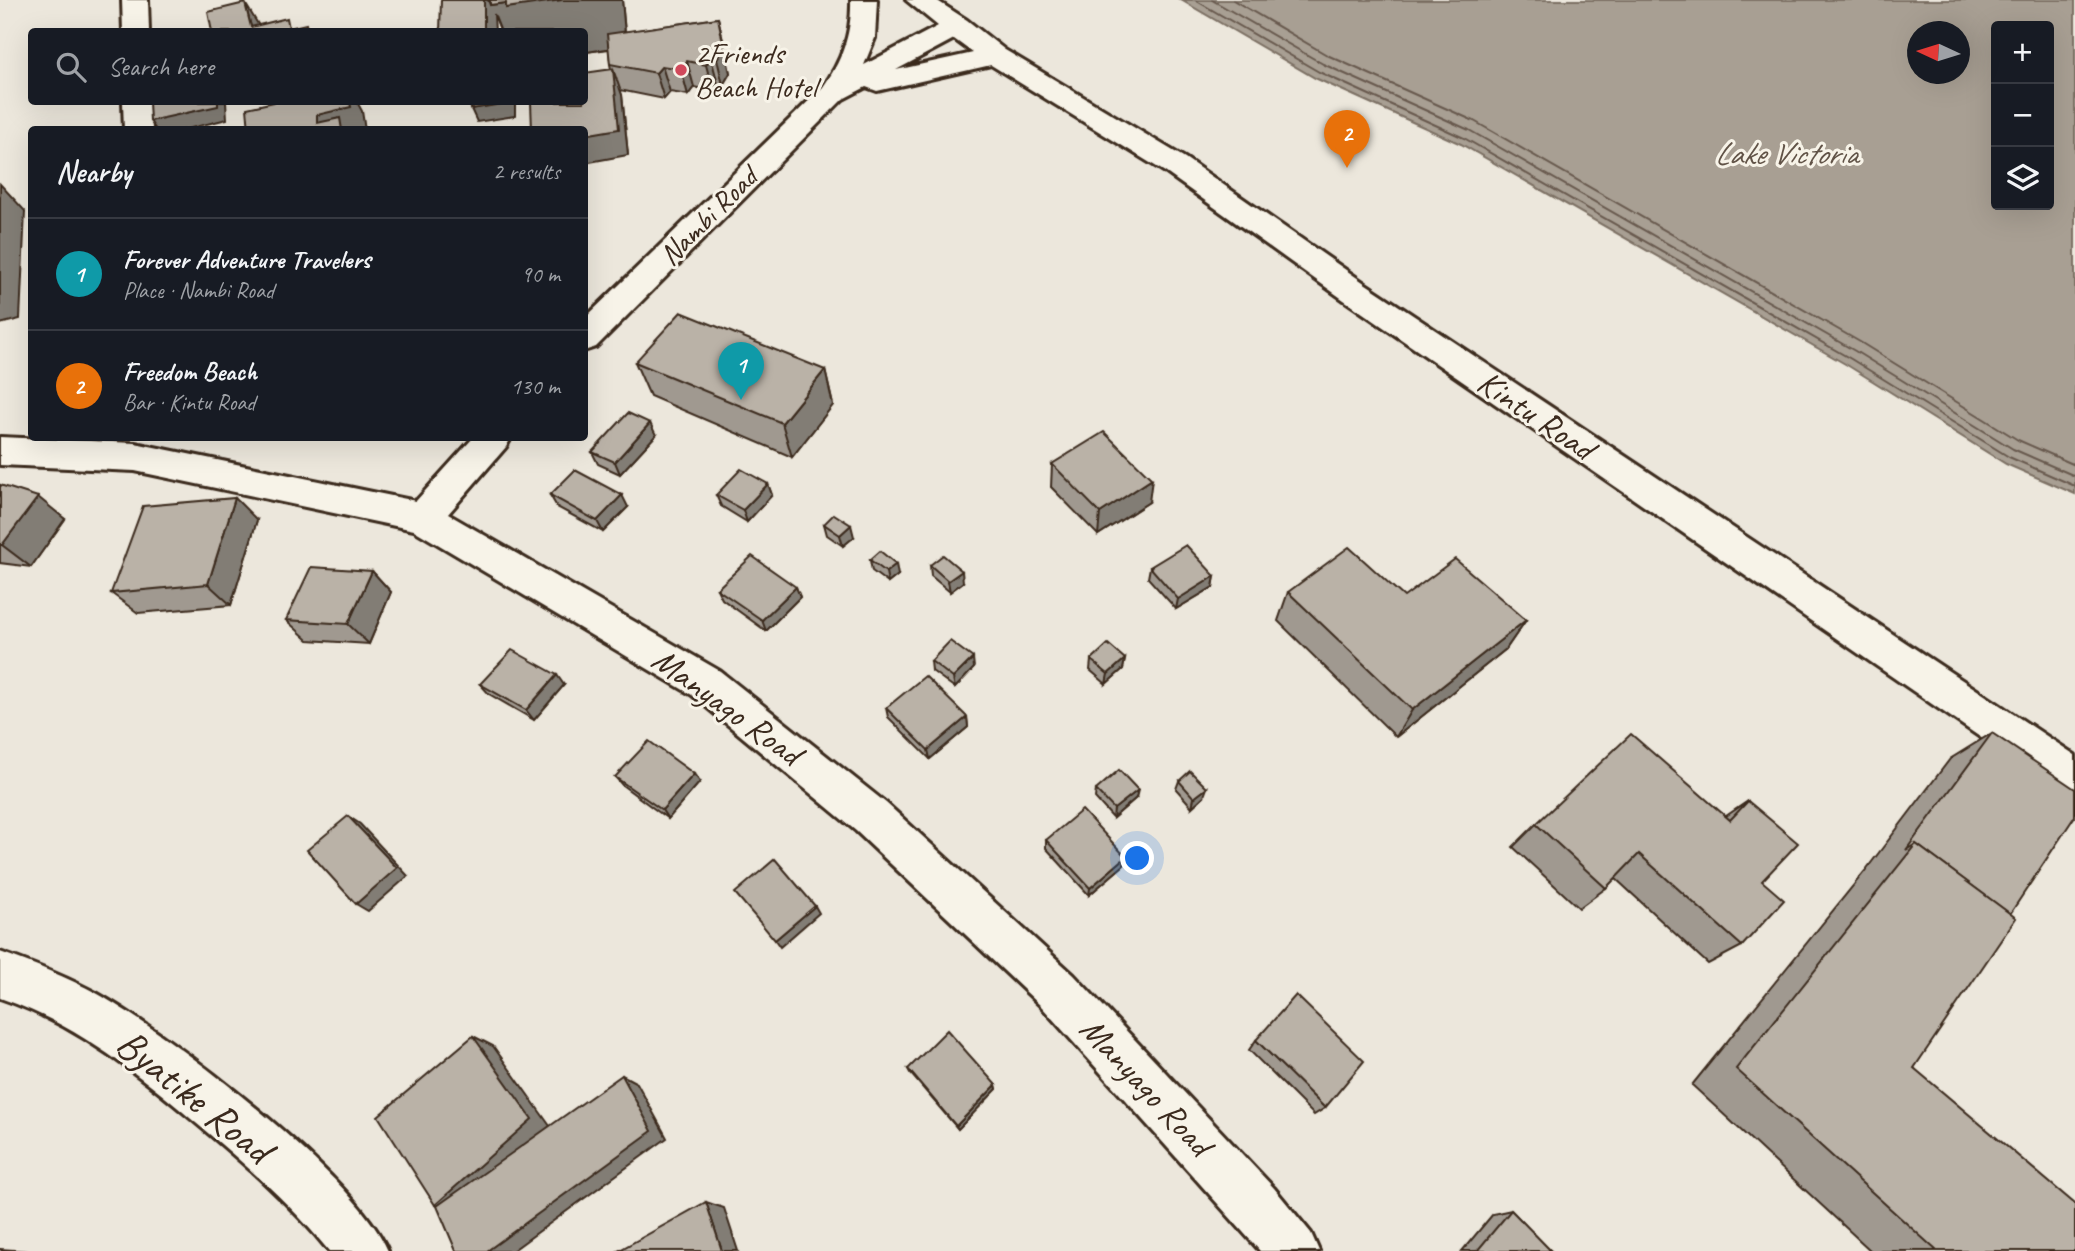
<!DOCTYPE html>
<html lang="en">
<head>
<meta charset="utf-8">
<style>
  :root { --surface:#171b24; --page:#242831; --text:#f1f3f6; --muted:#9ea1a6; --line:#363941; --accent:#d1495b }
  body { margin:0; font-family:Caveat,sans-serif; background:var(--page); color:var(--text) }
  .controls { position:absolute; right:21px; top:21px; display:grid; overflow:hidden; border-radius:7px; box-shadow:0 7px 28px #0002 }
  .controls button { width:63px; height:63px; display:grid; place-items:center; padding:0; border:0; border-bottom:2px solid var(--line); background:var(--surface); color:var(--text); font:35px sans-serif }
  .compass { position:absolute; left:1907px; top:21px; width:63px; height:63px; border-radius:50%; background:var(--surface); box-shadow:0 7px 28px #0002; rotate:274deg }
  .you { position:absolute; left:1138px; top:859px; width:24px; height:24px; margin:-18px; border:5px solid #fff; border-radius:50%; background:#1a73e8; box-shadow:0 0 0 10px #1a73e833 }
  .badge { display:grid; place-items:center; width:46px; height:46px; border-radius:50%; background:var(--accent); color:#fff; font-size:23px; font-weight:700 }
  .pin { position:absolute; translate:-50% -58px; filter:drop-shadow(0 2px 4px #0008) }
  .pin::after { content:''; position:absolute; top:37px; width:24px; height:21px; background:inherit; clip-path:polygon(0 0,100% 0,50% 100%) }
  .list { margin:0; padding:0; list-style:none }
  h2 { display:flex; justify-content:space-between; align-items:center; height:91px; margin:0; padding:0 28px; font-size:30px }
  h2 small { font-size:23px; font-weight:400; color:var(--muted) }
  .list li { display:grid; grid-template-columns:46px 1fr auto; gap:21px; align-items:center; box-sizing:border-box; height:112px; padding:0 28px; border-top:2px solid var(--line) }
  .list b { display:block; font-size:26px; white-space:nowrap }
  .list p { margin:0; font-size:23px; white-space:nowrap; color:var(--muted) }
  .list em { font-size:23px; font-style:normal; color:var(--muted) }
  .icon { flex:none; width:38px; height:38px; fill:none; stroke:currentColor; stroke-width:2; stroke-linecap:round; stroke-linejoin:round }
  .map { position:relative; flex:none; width:2075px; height:1251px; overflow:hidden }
  .search { position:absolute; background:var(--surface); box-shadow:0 7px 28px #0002; left:28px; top:28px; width:560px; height:77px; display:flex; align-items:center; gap:18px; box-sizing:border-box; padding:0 24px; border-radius:7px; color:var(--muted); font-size:26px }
  .panel { position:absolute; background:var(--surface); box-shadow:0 7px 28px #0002; left:28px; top:126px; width:560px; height:315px; border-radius:7px }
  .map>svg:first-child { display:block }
</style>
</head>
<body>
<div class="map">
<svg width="2075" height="1251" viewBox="0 0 2075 1251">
  <rect width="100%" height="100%" fill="#ece7dc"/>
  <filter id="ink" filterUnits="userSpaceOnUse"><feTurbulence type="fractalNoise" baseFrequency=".0143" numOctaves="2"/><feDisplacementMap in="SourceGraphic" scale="14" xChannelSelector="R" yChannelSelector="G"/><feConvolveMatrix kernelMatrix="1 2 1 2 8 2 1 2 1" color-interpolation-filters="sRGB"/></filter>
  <g filter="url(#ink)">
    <path fill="#a89f93" stroke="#7c7064" stroke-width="2" fill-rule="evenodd" d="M1181,0H2075V494L2006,464L1847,365L1461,144L1315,78ZM1996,26H2049V205H1996ZM1918,32H1960V74H1918Z"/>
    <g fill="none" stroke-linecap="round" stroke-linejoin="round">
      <g stroke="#67594d" stroke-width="2">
        <polyline points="1195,0 1319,72 1464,138 1851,359 2009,457 2075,486"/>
        <polyline points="1212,0 1323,64 1469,130 1855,351 2013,449 2075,476"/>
        <polyline points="1233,0 1327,55 1474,121 1860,342 2018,440 2075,465"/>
      </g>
      <g stroke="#3b2a1e" stroke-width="6">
        <g id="minor">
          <polygon points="122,0 148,0 149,32 123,32"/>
          <path d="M851,0H877L875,38L864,65L938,26L906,0H936L967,20L1005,50L1185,158L1366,284L2075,755V797L2060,792L1344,300L1165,172L991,65L877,91L866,87L843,99L596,347L584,351V319L823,87C842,61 852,33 851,0ZM954,39L973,53L896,70Z"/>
          <polygon points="123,102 151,102 152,130 124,130"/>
          <polygon points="0,437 135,443 416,501 473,438 511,438 506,447 448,514 720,671 886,803 1074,975 1274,1188 1311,1233 1319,1251 1260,1251 1042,1007 856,831 692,695 414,530 135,471 0,465"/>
          <path d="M0,952C34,964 67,977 98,994C172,1036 356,1176 388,1251H329C292,1205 247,1166 202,1128C141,1076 77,1024 0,998Z"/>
        </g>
      </g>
      <use href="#minor" fill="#f7f3e8" fill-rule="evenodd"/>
    </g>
    <g fill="#a09990" stroke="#3b2a1e" stroke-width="2">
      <polygon points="441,0 488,0 490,5 490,0 622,0 625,32 718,18 730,73 723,85 718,84 713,91 694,87 688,95 670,92 664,99 620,90 622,95 628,155 610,64 609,49 586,52 586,58 584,58 584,32 501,32 494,14"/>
      <polygon points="635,362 825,370 833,405 792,457 650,396"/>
      <polygon points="656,435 620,474 598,464 592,452"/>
      <polygon points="1052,464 1149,502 1098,535 1051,487"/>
      <polygon points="768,484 772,495 747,522 721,506 716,495"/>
      <polygon points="0,485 65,519 31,567 0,563"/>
      <polygon points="550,495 628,507 603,532 557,507"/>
      <polygon points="257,520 231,605 138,613 111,593"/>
      <polygon points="824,524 854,537 843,546 827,535"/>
      <polygon points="870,560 898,575 888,583 872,571"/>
      <polygon points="930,565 963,582 950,592 931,576"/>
      <polygon points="1150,567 1215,576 1213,587 1176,609 1148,578"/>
      <polygon points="372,571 391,592 369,644 308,640 286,620"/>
      <polygon points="796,587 800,597 766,631 722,599 717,589"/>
      <polygon points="1288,592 1404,597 1526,620 1506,649 1396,737 1278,621"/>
      <polygon points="1125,659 1123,669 1106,684 1090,670 1091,660"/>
      <polygon points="931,661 974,668 955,688 932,671"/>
      <polygon points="480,684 564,685 534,720 489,694"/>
      <polygon points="886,708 967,717 968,727 930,759 888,717"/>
      <polygon points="1992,733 2010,914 1914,1068 2075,1251 1871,1251 1692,1085 1865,871 1950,759"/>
      <polygon points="615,777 700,782 668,819 622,785"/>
      <polygon points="1179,781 1204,796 1192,807 1176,789"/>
      <polygon points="1096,790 1136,798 1113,818 1095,798"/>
      <polygon points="1748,801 1762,881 1742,946 1708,964 1615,878 1606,888 1579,908 1513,847 1536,824 1726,816"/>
      <polygon points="1046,840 1126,857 1124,865 1089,895 1046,848"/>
      <polygon points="1256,1040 1325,1108 1314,1115 1249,1050"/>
      <polygon points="908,1069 996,1085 997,1089 958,1129 910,1073"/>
      <polygon points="1511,1210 1551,1251 1462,1251 1493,1214"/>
    </g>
    <g fill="#827d75" stroke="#3b2a1e" stroke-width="2">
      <polygon points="484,0 488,0 490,5 506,3 562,0 622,0 626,46 586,52 586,58 584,58 584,32 501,32 494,14 495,32 484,32"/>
      <polygon points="245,3 261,29 251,27"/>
      <polygon points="718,18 730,73 723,85 717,59"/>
      <polygon points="711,58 718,84 713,91 706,65"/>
      <polygon points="687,61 694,87 688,95 681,69"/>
      <polygon points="662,66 670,92 664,99 656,73"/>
      <polygon points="613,69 622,95 628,155 584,163 584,135"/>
      <polygon points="218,102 226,102 227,119 183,130 156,130 150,121"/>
      <polygon points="350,102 357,102 362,111 365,130 321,130 317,123 317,115"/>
      <polygon points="509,102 515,102 515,116 477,122 471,109"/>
      <polygon points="0,184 25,211 20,319 0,324"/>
      <polygon points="825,370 833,405 792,457 782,423"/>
      <polygon points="650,423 656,435 620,474 615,462"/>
      <polygon points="1152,479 1149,502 1098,535 1100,513"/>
      <polygon points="768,484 772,495 747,522 743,510"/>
      <polygon points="622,495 628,507 603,532 597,521"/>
      <polygon points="38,497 65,519 31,567 2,545"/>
      <polygon points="235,498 257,520 231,605 208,584"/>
      <polygon points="851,525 854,537 843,546 840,535"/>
      <polygon points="896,564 898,575 888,583 886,572"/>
      <polygon points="372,571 391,592 369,644 348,624"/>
      <polygon points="962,571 963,582 950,592 948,581"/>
      <polygon points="1215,576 1213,587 1176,609 1178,599"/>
      <polygon points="796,587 800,597 766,631 762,620"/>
      <polygon points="1526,620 1506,649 1396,737 1412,710"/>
      <polygon points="973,658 974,668 955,688 953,678"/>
      <polygon points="1125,659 1123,669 1106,684 1108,674"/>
      <polygon points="557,675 564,685 534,720 526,710"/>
      <polygon points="967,717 968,727 930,759 928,750"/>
      <polygon points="694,774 700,782 668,819 662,810"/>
      <polygon points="1207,788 1204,796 1192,807 1194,798"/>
      <polygon points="1138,790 1136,798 1113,818 1114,809"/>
      <polygon points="348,816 360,824 408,876 368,911 356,904"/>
      <polygon points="1126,857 1124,865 1089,895 1090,888"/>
      <polygon points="815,906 819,913 780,947 775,940"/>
      <polygon points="473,1036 493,1046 550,1126 458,1210 435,1205"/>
      <polygon points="622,1075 637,1083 667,1138 512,1251 487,1251"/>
      <polygon points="996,1085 997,1089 958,1129 956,1126"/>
      <polygon points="706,1202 724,1208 738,1251 722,1251"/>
      <polygon points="0,1249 29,1251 2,1251"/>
    </g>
    <g fill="#bab2a7" stroke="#3b2a1e" stroke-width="2">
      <polygon points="441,0 484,0 484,32 440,32"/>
      <polygon points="490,0 562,0 506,8 506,3 490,5"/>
      <polygon points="245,3 251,27 287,18 289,28 306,24 308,32 212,32 208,12"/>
      <polygon points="718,18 724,47 717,59 711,58 706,65 687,61 681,69 662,66 656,73 610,64 607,34"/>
      <polygon points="613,69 619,129 584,135 584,130 532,130 531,102 584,102 584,73"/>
      <polygon points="149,102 218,102 218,106 150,121"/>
      <polygon points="274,102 350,102 351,107 317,115 317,123 340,118 342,130 249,130 247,108"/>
      <polygon points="471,102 509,102 509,103 471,109"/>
      <polygon points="230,125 230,130 211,130"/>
      <polygon points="681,312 825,370 782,423 635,362"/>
      <polygon points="628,413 650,423 615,462 592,452"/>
      <polygon points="1104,432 1152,479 1100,513 1052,464"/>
      <polygon points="741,469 768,484 743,510 716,495"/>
      <polygon points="575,470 622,495 597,521 550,495"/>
      <polygon points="0,485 38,497 2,545 0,545"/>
      <polygon points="235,498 208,584 111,593 143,506"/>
      <polygon points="834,514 851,525 840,535 824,524"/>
      <polygon points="1186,545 1215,576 1178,599 1150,567"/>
      <polygon points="1349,547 1404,597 1455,559 1526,620 1412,710 1288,592"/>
      <polygon points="880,551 896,564 886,572 870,560"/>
      <polygon points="943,555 962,571 948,581 930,565"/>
      <polygon points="752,556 796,587 762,620 717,589"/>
      <polygon points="311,567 372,571 348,624 286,620"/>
      <polygon points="950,641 973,658 953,678 931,661"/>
      <polygon points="1108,644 1125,659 1108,674 1091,660"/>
      <polygon points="512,650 557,675 526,710 480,684"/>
      <polygon points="925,676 967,717 928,750 886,708"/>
      <polygon points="1992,733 2075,789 2075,816 2010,914 1916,844 1906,850"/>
      <polygon points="1631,734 1730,820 1748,801 1798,843 1762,881 1784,900 1742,946 1639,854 1606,888 1536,824"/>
      <polygon points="649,741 694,774 662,810 615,777"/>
      <polygon points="1119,770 1138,790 1114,809 1096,790"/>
      <polygon points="1190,771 1207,788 1194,798 1179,781"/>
      <polygon points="1082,810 1126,857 1090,888 1046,840"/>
      <polygon points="348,816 397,868 356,904 307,850"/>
      <polygon points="1916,844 2016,918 1914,1068 2075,1204 2075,1251 1937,1251 1736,1069"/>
      <polygon points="775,859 815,906 775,940 735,893"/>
      <polygon points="1296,995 1364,1061 1325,1108 1256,1040"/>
      <polygon points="947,1030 996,1085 956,1126 908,1069"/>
      <polygon points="473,1036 532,1119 435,1205 378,1116"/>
      <polygon points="622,1075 652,1131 487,1251 456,1251 437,1206"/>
      <polygon points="706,1202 722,1251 618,1251"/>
      <polygon points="1511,1210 1551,1251 1477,1251"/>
    </g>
  </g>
  <circle fill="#d1495b" stroke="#f7f3e8" stroke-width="2.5" cx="681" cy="70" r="7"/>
  <g text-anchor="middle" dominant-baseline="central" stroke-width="6" stroke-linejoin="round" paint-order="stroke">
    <g font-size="30" fill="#3b2a1e" stroke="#f7f3e8" text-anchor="start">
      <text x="695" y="53">2Friends<tspan x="695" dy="34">Beach Hotel</tspan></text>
    </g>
    <g font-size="30" fill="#3b2a1e" stroke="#f7f3e8">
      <text transform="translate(708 216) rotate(-45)">Nambi Road</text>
    </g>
    <g font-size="32" font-style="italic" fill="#615347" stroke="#f7f3e8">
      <text x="1786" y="153">Lake Victoria</text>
    </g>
    <g font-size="35" fill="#3b2a1e" stroke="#f7f3e8">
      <text transform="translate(1536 415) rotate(34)">Kintu Road</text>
      <text transform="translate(727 706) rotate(36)">Manyago Road</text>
      <text transform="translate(1146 1086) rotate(47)">Manyago Road</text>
    </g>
    <g font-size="42" fill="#3b2a1e" stroke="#f7f3e8">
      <text transform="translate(194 1096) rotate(39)">Byatike Road</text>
    </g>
  </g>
</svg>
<div class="controls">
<button>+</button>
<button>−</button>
<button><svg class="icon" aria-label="layers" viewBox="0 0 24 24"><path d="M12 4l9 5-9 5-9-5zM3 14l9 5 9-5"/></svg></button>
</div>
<svg class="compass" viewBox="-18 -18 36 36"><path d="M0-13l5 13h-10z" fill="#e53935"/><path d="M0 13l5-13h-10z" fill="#9ea1a6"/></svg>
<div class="you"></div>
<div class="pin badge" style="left:741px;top:400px;background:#0f9aa8">1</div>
<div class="pin badge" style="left:1347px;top:168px;background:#e8710a">2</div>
<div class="search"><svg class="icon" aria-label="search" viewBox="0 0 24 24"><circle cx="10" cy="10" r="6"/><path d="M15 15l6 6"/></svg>Search here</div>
<section class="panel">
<h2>Nearby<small>2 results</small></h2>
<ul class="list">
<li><span class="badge" style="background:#0f9aa8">1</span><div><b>Forever Adventure Travelers</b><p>Place · Nambi Road</p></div><em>90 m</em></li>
<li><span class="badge" style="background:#e8710a">2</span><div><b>Freedom Beach</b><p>Bar · Kintu Road</p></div><em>130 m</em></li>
</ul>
</section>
</div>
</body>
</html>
